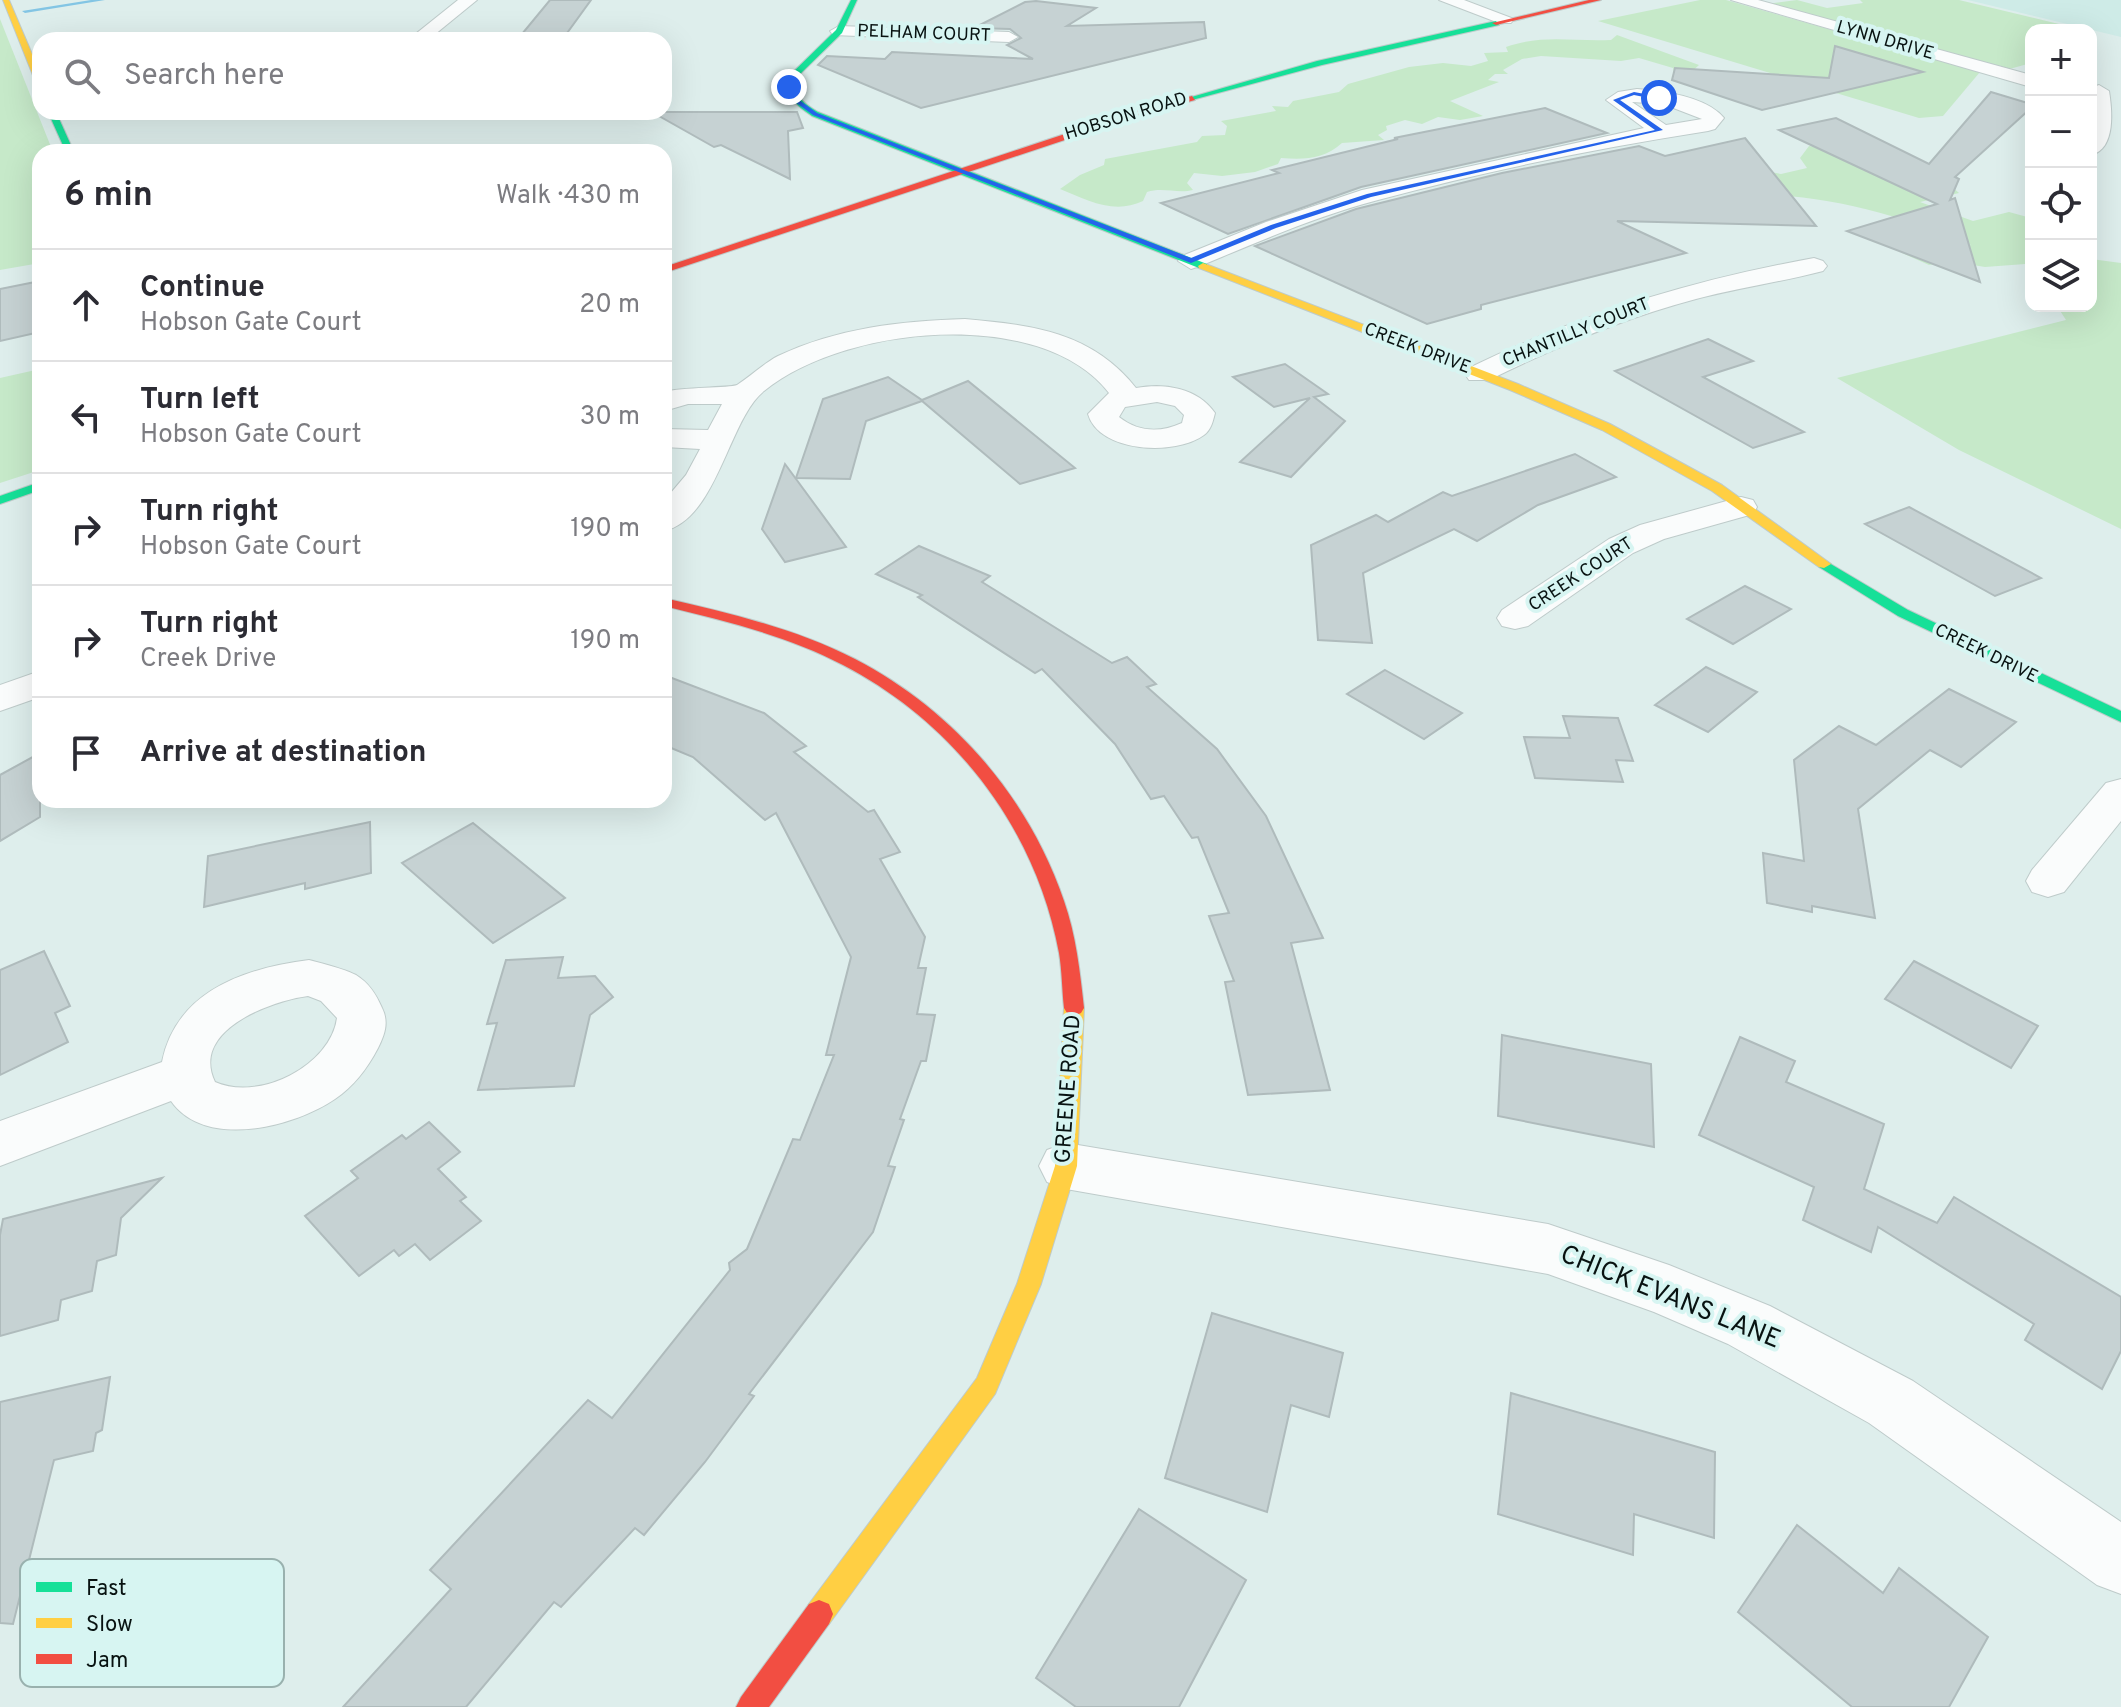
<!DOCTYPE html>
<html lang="en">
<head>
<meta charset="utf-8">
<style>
  :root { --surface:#fff; --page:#f2f2f3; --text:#2b2b33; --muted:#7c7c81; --line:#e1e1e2 }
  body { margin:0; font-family:Overpass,sans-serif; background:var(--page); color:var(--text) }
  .controls { position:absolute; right:24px; top:24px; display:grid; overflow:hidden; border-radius:16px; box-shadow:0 8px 32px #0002 }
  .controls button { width:72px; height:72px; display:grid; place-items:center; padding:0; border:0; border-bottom:2px solid var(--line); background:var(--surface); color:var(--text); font:40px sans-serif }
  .stop { position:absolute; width:24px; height:24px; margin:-18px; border:6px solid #2563eb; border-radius:50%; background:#fff }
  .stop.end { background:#2563eb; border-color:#fff; box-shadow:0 2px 8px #0008 }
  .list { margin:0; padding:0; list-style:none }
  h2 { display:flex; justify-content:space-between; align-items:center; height:104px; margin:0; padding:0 32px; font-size:34px }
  h2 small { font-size:26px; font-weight:400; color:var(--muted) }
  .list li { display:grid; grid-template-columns:52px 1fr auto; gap:24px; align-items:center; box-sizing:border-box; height:112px; padding:0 32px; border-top:2px solid var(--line) }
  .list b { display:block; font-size:30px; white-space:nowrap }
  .list p { margin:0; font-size:26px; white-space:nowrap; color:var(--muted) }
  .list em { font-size:26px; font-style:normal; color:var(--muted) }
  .icon { flex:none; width:44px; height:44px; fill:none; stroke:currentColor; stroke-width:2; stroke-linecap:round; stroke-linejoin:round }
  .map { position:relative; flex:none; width:2121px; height:1707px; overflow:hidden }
  .search { position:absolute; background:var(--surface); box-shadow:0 8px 32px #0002; left:32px; top:32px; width:640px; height:88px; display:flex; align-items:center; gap:20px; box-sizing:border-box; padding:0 28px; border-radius:24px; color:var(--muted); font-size:30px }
  .panel { position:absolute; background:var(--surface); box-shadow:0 8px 32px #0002; left:32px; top:144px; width:640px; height:664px; border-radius:24px }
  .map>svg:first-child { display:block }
</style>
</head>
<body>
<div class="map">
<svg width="2121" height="1707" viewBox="0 0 2121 1707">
  <rect width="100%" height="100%" fill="#deeeec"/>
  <polygon fill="#ceebe7" points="1968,0 2121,0 2121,37"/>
  <g fill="#c6e9c9">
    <polygon points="1700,0 1726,0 1980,72 1943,116 1919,118 1598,21"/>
    <polygon points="1797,0 1827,8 1863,3 1860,0 1959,0 2084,30 2031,30 2031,63 2006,70 1766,4"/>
    <polygon points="0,19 53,152 40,152 40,263 0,270"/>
    <path d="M1617,35L1699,65L1687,76L1674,73L1673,68L1639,58L1621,61L1541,56L1522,59L1503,70L1508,74H1495L1488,80L1499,82L1450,101L1483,116L1460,120L1438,117L1422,124L1405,120L1386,126L1387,130L1378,135L1384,140L1342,143C1324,159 1305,160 1281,158L1278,164L1255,172L1222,176L1194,173L1187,183L1193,190C1178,194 1163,187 1147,192L1143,201C1114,215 1087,200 1060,189L1080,175L1104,165L1105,159L1197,142L1202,136L1225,135L1227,126L1221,121L1276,111L1272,106L1288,107L1293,101L1339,92L1348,84L1409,67L1443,63L1471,66L1488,61L1484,53L1508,52L1506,47C1543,34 1574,42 1611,40Z"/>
    <path d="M1809,146L1871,154L1877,176L1950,185L1959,193L1920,202L1973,221L2009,212L2031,218V272L2025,264L1985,267L1949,261L1929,265L1902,253L1917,248L1928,252L1971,245C1902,215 1801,186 1726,198C1668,207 1610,225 1552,238L1755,169L1781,174L1807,168L1800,158Z"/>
    <polygon points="2091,259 2121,263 2121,529 1959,450 1837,378 2066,320 2057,306 2091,306"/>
    <polygon points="40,369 40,470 0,483 0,378"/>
  </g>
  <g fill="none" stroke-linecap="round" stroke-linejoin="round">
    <polygon fill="#83c5e4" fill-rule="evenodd" points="91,0 105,0 25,13 22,11"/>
  </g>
  <g fill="#c6d2d3" stroke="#afbbbc" stroke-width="2">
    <polygon points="550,0 591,0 562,40 517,40"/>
    <polygon points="1036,1 1096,8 1067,26 1204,22 1206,38 921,108 818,65 827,56 885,59 892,52 1033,59 1007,45 1021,38 1010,29 974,28 1025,2"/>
    <polygon points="1835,46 1923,72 1762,110 1672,80 1675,68 1829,78"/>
    <polygon points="1991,92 2031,104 2031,108 1955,177 1959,179 1950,200 1955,198 1980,282 1847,231 1937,204 1779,130 1836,118 1929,164"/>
    <polygon points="1545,108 1607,133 1361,187 1228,234 1161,203 1279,173 1272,170 1398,139 1394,138"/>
    <polygon points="652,112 797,112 803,128 788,131 790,179 721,145 714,147"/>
    <polygon points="1745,138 1816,226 1617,221 1686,253 1481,305 1481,309 1427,324 1255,246 1356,209 1502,173 1639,146 1665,156"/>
    <polygon points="40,281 40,332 0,341 0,289"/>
    <polygon points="1708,339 1753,361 1703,377 1804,432 1753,448 1615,371"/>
    <polygon points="1285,364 1328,394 1314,397 1345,421 1291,477 1240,462 1310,398 1274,407 1233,377"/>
    <polygon points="888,377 922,400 968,381 1075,468 1020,484 922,401 866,421 850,479 796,478 823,399"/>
    <polygon points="1575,454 1616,477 1538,505 1477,541 1454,529 1363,573 1372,643 1318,640 1311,545 1376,515 1388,522 1443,492 1452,496"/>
    <polygon points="785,464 846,547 785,562 762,529"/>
    <polygon points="1909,507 2041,578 1995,596 1865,524"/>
    <polygon points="919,546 990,576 982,582 1112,663 1127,657 1156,684 1147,687 1217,749 1266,816 1323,938 1291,943 1330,1090 1248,1095 1225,982 1234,981 1209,916 1229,913 1198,837 1192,838 1164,796 1151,799 1115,744 1042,669 1035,673 918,597 922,595 876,574"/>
    <polygon points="1745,586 1791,609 1733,644 1687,619"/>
    <polygon points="1706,667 1757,692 1708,732 1655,705"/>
    <polygon points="1385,670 1462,713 1424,739 1347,694"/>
    <polygon points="664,675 764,713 806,746 794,752 868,812 874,810 900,852 880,859 925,937 918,968 926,968 917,1014 935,1015 926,1061 921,1061 900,1119 904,1120 888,1166 895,1167 873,1232 749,1394 754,1396 705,1462 644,1535 635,1528 561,1607 554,1602 466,1707 343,1707 451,1589 430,1570 588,1400 612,1418 730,1270 729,1263 747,1249 793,1139 800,1140 834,1055 826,1055 851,957 776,813 765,820 693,757 664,745"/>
    <polygon points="1949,689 2016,722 1961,767 1930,750 1858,809 1875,918 1812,906 1812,912 1767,903 1763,853 1804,861 1794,760 1839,726 1876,745"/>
    <polygon points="1563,716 1618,718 1633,761 1616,760 1623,782 1535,778 1524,737 1570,738"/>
    <polygon points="40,753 40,817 0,841 0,775"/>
    <polygon points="370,822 371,873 305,889 305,883 204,907 208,856"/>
    <polygon points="473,823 565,898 493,943 402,863"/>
    <polygon points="44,951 70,1006 55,1013 68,1042 0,1075 0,970"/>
    <polygon points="563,957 558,978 595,976 613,997 590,1015 574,1086 478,1090 497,1023 487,1024 506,960"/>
    <polygon points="1914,961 2038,1026 2011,1068 1885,999"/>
    <polygon points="1502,1035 1651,1064 1654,1147 1498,1116"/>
    <polygon points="1740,1037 1795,1061 1786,1082 1884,1124 1864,1189 1937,1223 1954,1197 2121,1297 2121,1351 2102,1389 2025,1340 2034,1324 1878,1227 1871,1252 1803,1220 1814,1187 1699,1135"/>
    <polygon points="429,1122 460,1152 438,1169 466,1197 460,1201 481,1221 430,1260 415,1244 399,1256 394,1250 359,1276 305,1216 358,1178 351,1171 402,1135 406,1139"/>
    <polygon points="162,1178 121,1218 116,1255 97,1261 92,1291 61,1300 58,1320 0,1336 0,1235 3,1219"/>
    <polygon points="1212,1313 1343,1353 1329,1417 1291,1405 1267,1512 1165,1478"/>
    <polygon points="110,1377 102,1430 96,1433 93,1451 54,1460 13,1624 0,1623 0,1402"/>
    <polygon points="1511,1393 1715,1452 1714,1538 1634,1514 1633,1555 1498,1514"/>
    <polygon points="1139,1509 1246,1580 1179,1707 1076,1707 1036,1678"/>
    <polygon points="1797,1525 1883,1593 1899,1568 1988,1637 1949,1707 1852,1707 1738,1612"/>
  </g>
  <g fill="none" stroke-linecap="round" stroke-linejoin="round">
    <g stroke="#becbca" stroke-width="2">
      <g id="street">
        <polygon points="458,0 477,0 428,40 408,40"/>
        <polygon points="1439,0 1464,0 1514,19 1511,23 1499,23"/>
        <polygon points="1731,0 1758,0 2031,75 2031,87"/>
        <polygon points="839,26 1009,32 1018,37 1009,42 833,35 830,31"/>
        <path d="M2099,85L2109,91C2112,110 2116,149 2091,155V88Z"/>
        <path d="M1637,89C1663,91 1706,96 1724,118L1715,129L1708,131C1598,148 1486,171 1378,200C1317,216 1258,242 1200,266L1191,269L1178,261L1182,256L1266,222L1362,190L1644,128L1606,100L1618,92ZM1632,102L1663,104L1702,119L1666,125Z"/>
        <path d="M1814,258L1823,261L1827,266L1823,271C1781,282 1738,288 1696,299C1624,318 1556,347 1489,380H1469L1465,374L1469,368C1579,314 1693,280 1814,258Z"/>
        <path d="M965,319C1032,325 1092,332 1136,388C1164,383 1197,387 1215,413C1213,421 1211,430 1204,435C1176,456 1099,453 1088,414L1109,393C1041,305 843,326 764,391C728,420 718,518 664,531V501L686,475L700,449L664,447V429L708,430L722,404H688L664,411V392C681,387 731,388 737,385C751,376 763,364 778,356C837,328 901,321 965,319ZM1157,402L1175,406L1184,415L1182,423C1160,433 1138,432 1119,417L1125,407Z"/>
        <polygon points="1741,497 1753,500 1757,507 1753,514 1664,539 1633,553 1528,626 1515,629 1502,626 1497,618 1502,610 1609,539 1640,525"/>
        <polygon points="40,671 40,697 0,711 0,685"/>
        <polygon points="2121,779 2121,821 2064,892 2048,897 2032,892 2026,881 2032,870 2106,783"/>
        <path d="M309,960C324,964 342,968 356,975C369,983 376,994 382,1008C389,1022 385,1034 378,1048C367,1069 354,1086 335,1099C294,1127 205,1150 171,1101L0,1166V1121L162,1062C176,991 245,968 309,960ZM308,996L321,1001L337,1018C331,1065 260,1102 215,1082C190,1030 271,1001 308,996Z"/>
        <polygon points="1066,1143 1548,1224 1669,1265 1770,1306 1913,1381 2121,1522 2121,1594 2097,1585 1869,1423 1728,1344 1654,1312 1548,1274 1066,1189 1047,1182 1039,1166 1047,1150"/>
      </g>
    </g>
    <g stroke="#becbca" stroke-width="2">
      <g id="fast">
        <path d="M851,0H857L842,33L795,79C794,96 804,104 818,112L1207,264V268H1199L812,116C797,106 786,97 787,78L836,30Z"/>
        <polygon points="1496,21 1499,25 1322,65 1192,100 1188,98 1317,61"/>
        <polygon points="48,112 56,112 74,152 66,152"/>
        <polygon points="40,482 40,490 0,504 0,496"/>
        <polygon points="1824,560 1908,610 2121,711 2121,722 1898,616 1819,567 1819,561"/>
      </g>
    </g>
    <g stroke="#becbca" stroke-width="2">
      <g id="slow">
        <polygon points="3,0 9,0 40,73 40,85 36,83"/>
        <polygon points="1203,263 1518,384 1610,424 1722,485 1831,564 1824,568 1819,567 1712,491 1602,430 1510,390 1199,268 1198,266"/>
        <polygon points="1074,1000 1081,1003 1084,1008 1077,1166 1041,1284 995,1394 829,1624 819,1628 809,1624 805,1614 809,1604 977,1378 1017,1284 1055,1166 1064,1008 1067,1003"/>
      </g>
    </g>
    <g stroke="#becbca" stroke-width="2">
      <g id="jam">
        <polygon points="1589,0 1601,0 1496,25 1492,23"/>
        <polygon points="1192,96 1195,100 1137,116 664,273 664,267 1131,112"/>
        <path d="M664,598C728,613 795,628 855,659C953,710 1028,796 1064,901C1076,935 1080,972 1084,1008L1081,1013L1074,1016L1067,1013L1064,1008C1062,990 1062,971 1059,953C1036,829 955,723 843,665C788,636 725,621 664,606Z"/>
        <polygon points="819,1600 829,1604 833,1614 829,1624 769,1707 736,1707 741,1697 809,1604"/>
      </g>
    </g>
    <use href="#street" fill="#fafcfc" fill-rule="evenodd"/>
    <use href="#fast" fill="#16e098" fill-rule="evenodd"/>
    <use href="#slow" fill="#ffcf43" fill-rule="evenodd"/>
    <use href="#jam" fill="#f24e42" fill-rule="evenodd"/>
  </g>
  <polygon fill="#2563eb" points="789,85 795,97 817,113 1191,258 1271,225 1367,194 1655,130 1613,100 1634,92 1661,97 1659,100 1634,95 1620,100 1663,130 1371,197 1276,228 1191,263 813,115 791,99 786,87"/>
  <g text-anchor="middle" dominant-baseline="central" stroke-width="8" stroke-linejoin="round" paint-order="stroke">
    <g font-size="18" fill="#081211" stroke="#d7f5f2">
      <text transform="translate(924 34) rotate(2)">PELHAM COURT</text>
      <text transform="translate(1885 41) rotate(16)">LYNN DRIVE</text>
      <text transform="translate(1126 117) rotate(-17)">HOBSON ROAD</text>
      <text transform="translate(1576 333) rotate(-22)">CHANTILLY COURT</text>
      <text transform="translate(1417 349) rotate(21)">CREEK DRIVE</text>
      <text transform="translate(1581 575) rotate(-33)">CREEK COURT</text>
      <text transform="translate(1986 654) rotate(26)">CREEK DRIVE</text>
    </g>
    <g font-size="22" fill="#081211" stroke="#d7f5f2">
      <text transform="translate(1069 1089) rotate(-86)">GREENE ROAD</text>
    </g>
    <g font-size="26" fill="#081211" stroke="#d7f5f2">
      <text transform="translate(1670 1298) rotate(22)">CHICK EVANS LANE</text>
    </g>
  </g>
  <rect x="20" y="1559" width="264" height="128" rx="12" fill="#d7f5f2" stroke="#99b1ae" stroke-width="2"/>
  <rect x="36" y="1582" width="36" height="10" fill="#16e098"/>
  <rect x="36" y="1618" width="36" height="10" fill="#ffcf43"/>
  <rect x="36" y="1654" width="36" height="10" fill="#f24e42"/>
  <g font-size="22" fill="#081211">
    <text x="86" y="1595">Fast</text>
    <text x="86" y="1631">Slow</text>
    <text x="86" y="1667">Jam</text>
  </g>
</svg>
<div class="controls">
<button>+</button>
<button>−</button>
<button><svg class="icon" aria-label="locate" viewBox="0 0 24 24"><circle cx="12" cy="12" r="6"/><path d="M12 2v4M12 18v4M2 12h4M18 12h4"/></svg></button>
<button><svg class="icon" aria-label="layers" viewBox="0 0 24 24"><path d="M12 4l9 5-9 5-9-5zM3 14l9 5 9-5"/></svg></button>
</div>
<div class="stop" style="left:1659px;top:98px"></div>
<div class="stop end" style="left:789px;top:87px"></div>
<div class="search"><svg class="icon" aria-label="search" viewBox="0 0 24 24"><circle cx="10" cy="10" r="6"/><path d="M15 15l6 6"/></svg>Search here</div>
<section class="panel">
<h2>6 min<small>Walk · 430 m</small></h2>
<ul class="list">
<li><svg class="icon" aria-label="ahead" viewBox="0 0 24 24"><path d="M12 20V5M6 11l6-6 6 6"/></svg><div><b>Continue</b><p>Hobson Gate Court</p></div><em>20 m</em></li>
<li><svg class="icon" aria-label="left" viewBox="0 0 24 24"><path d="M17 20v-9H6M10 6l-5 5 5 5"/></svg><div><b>Turn left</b><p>Hobson Gate Court</p></div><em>30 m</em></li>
<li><svg class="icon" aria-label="right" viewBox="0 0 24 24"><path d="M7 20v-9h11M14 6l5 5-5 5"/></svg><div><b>Turn right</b><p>Hobson Gate Court</p></div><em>190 m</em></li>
<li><svg class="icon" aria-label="right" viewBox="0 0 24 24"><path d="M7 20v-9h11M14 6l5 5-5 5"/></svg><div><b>Turn right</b><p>Creek Drive</p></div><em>190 m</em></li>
<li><svg class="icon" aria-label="arrive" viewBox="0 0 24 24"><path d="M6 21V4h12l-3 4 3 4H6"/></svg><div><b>Arrive at destination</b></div></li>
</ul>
</section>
</div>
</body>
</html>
